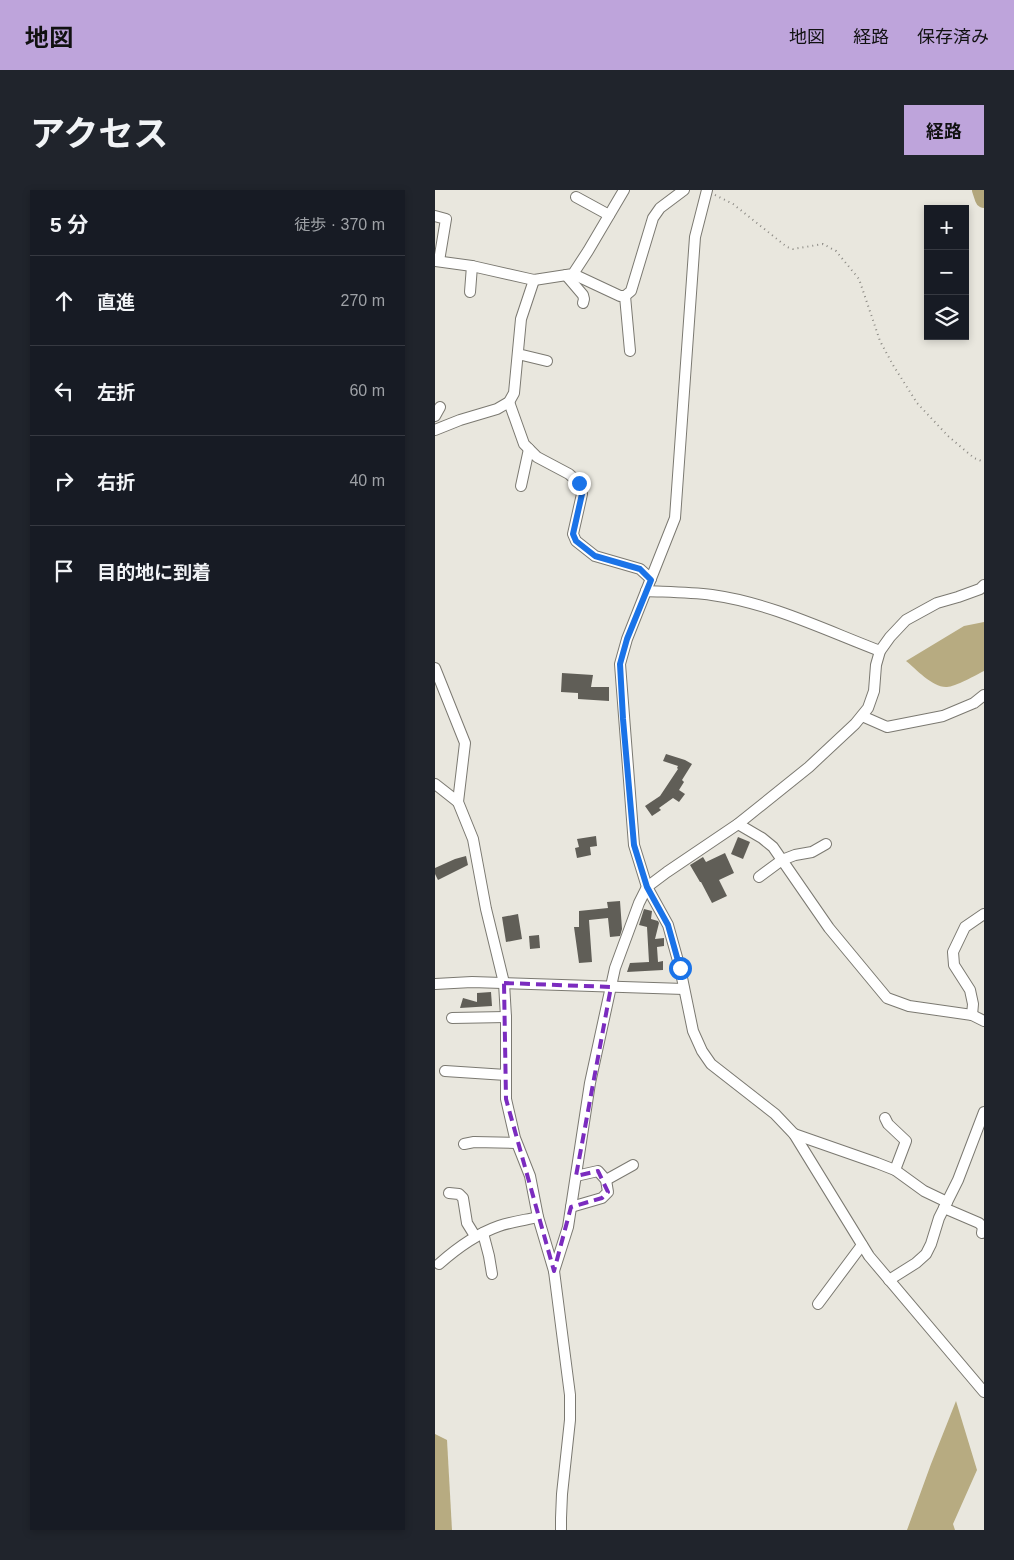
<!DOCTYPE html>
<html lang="ja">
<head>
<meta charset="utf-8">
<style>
  :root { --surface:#171b24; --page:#20242c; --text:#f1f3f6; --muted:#9ea1a6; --line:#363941; --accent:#bea4db }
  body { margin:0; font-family:Helvetica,"Noto Sans JP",sans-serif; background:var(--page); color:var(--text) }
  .controls { position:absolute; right:15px; top:15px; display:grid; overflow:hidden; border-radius:0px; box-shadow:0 2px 8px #0003 }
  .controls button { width:45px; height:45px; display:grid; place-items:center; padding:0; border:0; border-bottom:1px solid var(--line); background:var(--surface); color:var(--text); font:25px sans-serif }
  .stop { position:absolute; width:15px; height:15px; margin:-11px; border:4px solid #1a73e8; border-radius:50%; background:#fff }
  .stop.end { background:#1a73e8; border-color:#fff; box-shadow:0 1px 5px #0008 }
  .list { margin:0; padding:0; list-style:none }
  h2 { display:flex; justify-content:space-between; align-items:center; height:65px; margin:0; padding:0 20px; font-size:21px }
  h2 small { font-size:16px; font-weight:400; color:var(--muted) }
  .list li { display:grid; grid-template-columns:32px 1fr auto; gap:15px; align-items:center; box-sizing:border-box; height:90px; padding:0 20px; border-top:1px solid var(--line) }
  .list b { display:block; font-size:19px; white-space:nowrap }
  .list em { font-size:16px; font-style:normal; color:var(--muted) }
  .icon { flex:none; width:28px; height:28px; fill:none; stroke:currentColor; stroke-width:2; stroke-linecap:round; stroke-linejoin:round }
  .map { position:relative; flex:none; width:549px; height:1340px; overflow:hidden; border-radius:0px }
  header { display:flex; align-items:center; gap:30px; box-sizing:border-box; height:70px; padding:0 25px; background:var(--accent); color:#111 }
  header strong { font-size:24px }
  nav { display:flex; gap:28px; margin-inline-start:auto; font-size:18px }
  .intro { display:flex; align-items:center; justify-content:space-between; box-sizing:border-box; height:120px; padding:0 30px }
  h1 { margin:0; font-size:35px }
  .button { padding:12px 22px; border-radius:0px; background:var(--accent); color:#111; font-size:18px; font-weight:700 }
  main { display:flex; gap:30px; padding:0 30px }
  aside { flex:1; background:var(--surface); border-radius:0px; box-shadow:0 2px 8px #0003 }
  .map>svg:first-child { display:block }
</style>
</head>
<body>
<header>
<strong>地図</strong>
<nav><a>地図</a><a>経路</a><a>保存済み</a></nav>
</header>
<div class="intro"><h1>アクセス</h1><a class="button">経路</a></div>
<main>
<aside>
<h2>5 分<small>徒歩 · 370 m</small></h2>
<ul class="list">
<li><svg class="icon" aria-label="ahead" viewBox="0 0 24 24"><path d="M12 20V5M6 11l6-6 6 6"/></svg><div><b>直進</b></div><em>270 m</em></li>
<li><svg class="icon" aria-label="left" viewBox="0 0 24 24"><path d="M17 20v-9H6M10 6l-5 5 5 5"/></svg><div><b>左折</b></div><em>60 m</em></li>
<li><svg class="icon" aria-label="right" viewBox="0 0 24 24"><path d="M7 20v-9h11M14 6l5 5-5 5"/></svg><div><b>右折</b></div><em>40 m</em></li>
<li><svg class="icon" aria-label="arrive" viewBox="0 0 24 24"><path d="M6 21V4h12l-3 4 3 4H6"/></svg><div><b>目的地に到着</b></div></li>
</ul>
</aside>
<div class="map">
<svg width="549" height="1340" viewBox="0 0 549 1340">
  <rect width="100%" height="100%" fill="#e9e7de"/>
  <g fill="#b7ab81">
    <path d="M549,432V481C541,485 520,497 512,497C498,498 481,479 471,471L529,436Z"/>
    <polygon points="521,1211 542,1280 518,1334 520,1340 472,1340 496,1274"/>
    <polygon points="0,1244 12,1250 17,1340 0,1340"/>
  </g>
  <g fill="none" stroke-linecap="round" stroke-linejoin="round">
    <polyline stroke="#b2a67c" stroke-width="18" points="546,0 549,9"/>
  </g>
  <g fill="#605e57">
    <polygon points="127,483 158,485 156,497 174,497 174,511 143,509 143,503 126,502"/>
    <polygon points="231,564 250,570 257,574 247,590 249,592 244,600 250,604 244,612 238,608 224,618 226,620 217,626 210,616 225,606 243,579 242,578 243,576 228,571"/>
    <polygon points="161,646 162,656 155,657 156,665 142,668 140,658 144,657 142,649"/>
    <polygon points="303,647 315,652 308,669 296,664"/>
    <polygon points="290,663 299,683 284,690 292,706 277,713 266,692 265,692 255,675 268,667 271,672"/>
    <polygon points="31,666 33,675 3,690 0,684 0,678 20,669"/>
    <polygon points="185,711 187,739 185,746 175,747 173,728 154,730 157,772 144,773 139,737 144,737 144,721 173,718 172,712"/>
    <polygon points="209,719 217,721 216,729 223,731 224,733 220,749 229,748 229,756 222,757 223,772 228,771 228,780 192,782 195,773 214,772 212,737 204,735"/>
    <polygon points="83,724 87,749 71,752 67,727"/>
    <polygon points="104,745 105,758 95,759 94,746"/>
    <polygon points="56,802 57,816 25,818 28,808 42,812 42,803"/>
  </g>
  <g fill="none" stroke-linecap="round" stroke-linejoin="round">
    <g stroke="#7b7971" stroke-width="12">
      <g id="minor">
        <polyline points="272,0 260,47 240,328 192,449 185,474 199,655 212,697 233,735 245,778 258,841 267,861 276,874 340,924 359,944 434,1066 549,1202"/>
        <polyline points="141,7 174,25"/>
        <polyline points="0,26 11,29 4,71"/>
        <polyline points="0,71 37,76 99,90 138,84 153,61 189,0"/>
        <polyline points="138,84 185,106 190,106 196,101 218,28 225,18 249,0"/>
        <polyline points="131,85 148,105 149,109 148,113"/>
        <polyline points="35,102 37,76"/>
        <polyline points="190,106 195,161"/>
        <polyline points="83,164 112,171"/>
        <polyline points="74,212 89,254 102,267 134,284 144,293 147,304 138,344 141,351 160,366 205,379 216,389"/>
        <polyline points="0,226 5,217"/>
        <polyline points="0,240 25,230 62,219 74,212 79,203 86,129 99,90"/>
        <polyline points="86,296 94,259"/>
        <path d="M211,401C233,402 255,402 277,405C335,413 390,440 445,461"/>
        <polyline points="0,478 30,553 23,612 38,649 51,719 69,793 71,827 71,909 80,948 95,986 103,1027 119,1081 135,1205 135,1230 127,1304 126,1328 126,1340"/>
        <polyline points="427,526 452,537 508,526 539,513 549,505"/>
        <polyline points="0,594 23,612"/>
        <polyline points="303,634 327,648 338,657 394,738 452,808 474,816 537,825 549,831"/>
        <polyline points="324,687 347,670 360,665 377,662 391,654"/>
        <polyline points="0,794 37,792 249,799"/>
        <polyline points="537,825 538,814 535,800 519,775 518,762 530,737 549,724"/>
        <polyline points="17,828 71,827"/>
        <polyline points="10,881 71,885"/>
        <polyline points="450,928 453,934 471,951 460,980"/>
        <polyline points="359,944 442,973 460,980 489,1001 512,1012"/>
        <polyline points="29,954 39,952 81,953"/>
        <polyline points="171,990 198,975"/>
        <polyline points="14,1003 24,1004 28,1008 32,1033 40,1046"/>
        <polyline points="136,1017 167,1008 173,1002 171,990 163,981 141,986"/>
        <polyline points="509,1018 544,1033 548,1037 547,1043"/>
        <polyline points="48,1043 54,1066 57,1084"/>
        <path d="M4,1074C22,1058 41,1044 64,1036C76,1032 90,1030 103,1027"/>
        <polyline points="119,1081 133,1037 155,893 180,778 204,713 212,697 232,682 303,634 374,577 420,534 433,518 439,501 441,475 445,461 455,447 471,430 502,413 523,407 545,399 549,395"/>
        <polyline points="454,1090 481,1073 491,1064 496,1054 504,1028 523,990 549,922"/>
        <polyline points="383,1114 427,1055"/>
      </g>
    </g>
    <polyline stroke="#8c8a84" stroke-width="2" stroke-dasharray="1 4" stroke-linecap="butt" points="280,5 298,14 352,57 358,59 388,54 401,61 424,89 445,151 458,175 482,213 513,246 539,268 549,272"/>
    <use href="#minor" stroke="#fff" stroke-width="10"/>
  </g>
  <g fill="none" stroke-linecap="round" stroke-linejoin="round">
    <polyline stroke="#1a73e8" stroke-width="6" points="144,293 147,304 138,344 141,351 160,366 205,379 216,390 192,449 185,474 188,529 199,655 212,697 233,735 245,778"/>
  </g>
  <path fill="none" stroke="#7b2cbf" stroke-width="4" stroke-dasharray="10 6" stroke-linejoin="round" d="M69,793L176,797L141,986L163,981L173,1002L167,1008L136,1017L119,1081L71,909Z"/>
</svg>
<div class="controls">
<button>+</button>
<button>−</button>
<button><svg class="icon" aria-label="layers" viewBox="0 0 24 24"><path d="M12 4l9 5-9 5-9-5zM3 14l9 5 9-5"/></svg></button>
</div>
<div class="stop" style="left:245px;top:778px"></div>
<div class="stop end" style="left:144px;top:293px"></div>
</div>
</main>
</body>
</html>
